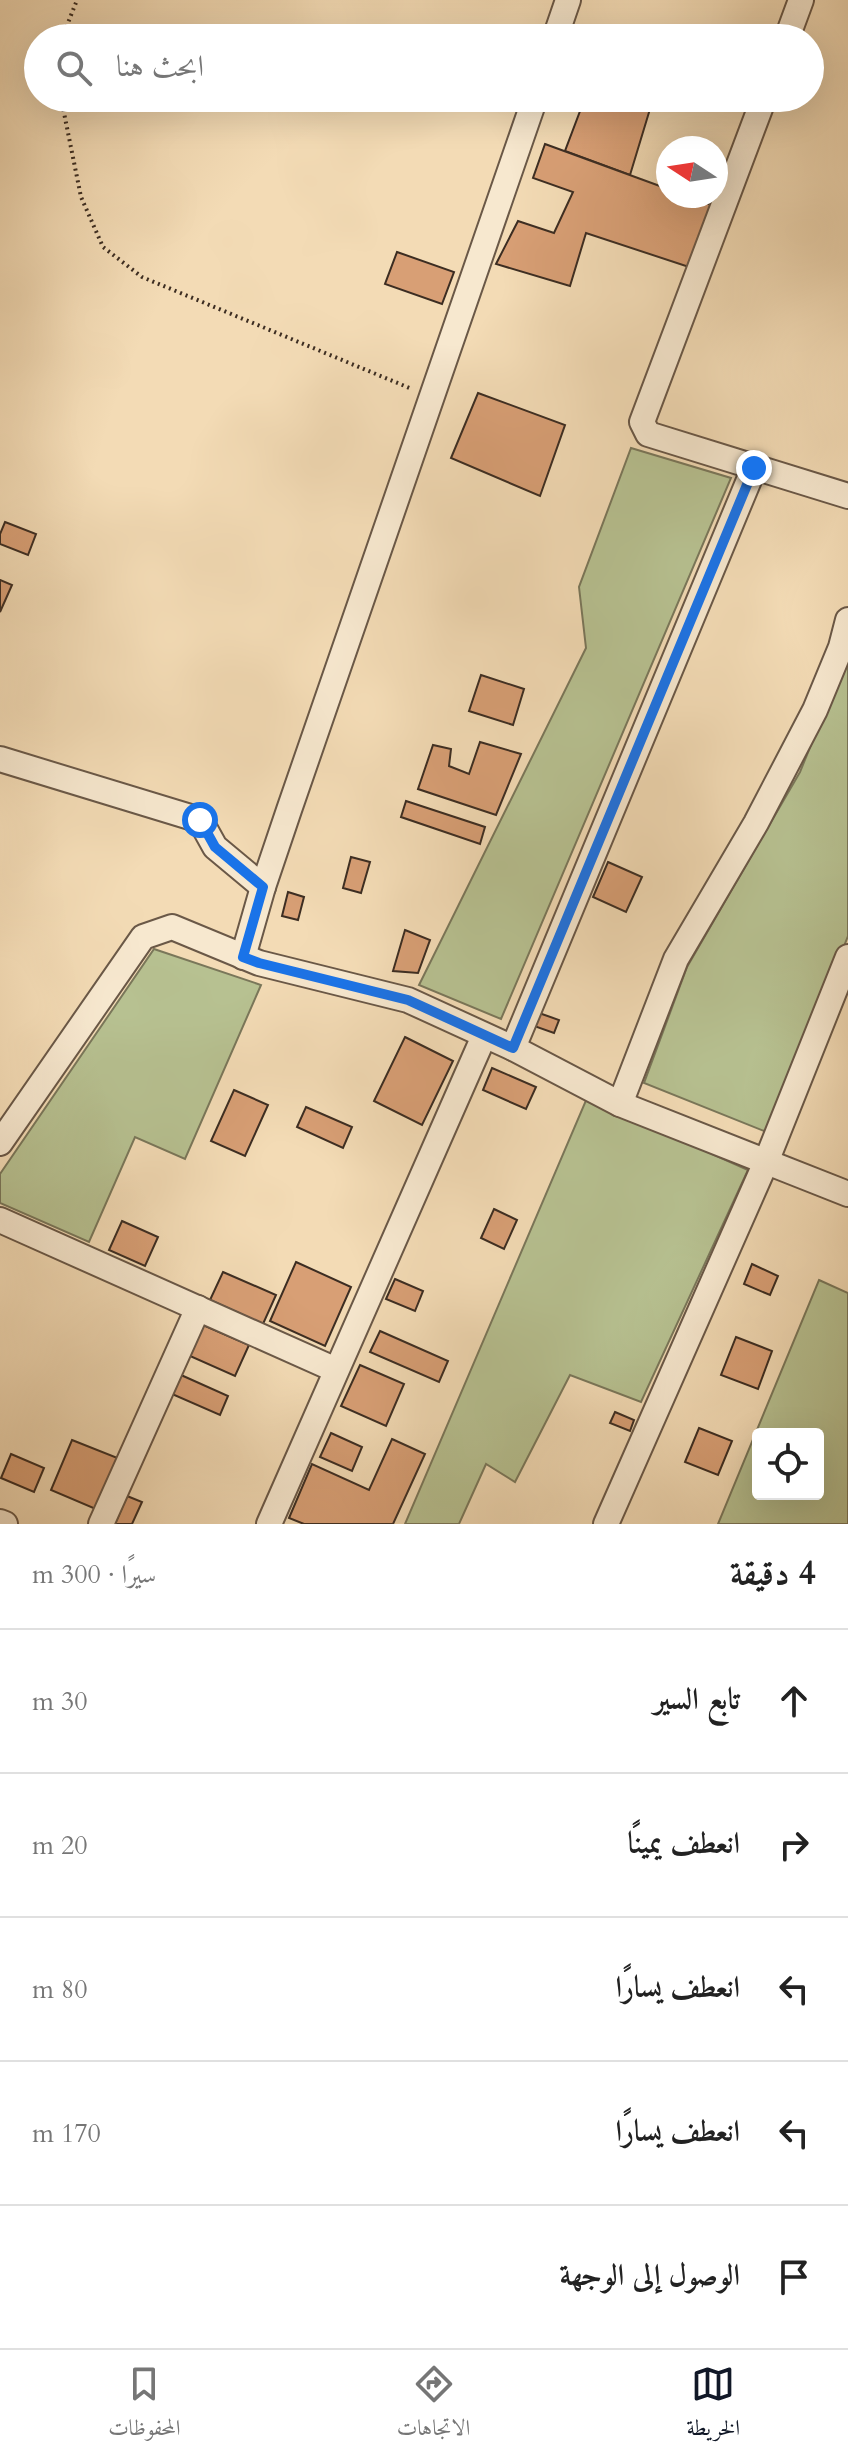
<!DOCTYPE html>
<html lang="ar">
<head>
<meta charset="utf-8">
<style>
  :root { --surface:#fff; --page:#f6f6f6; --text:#222; --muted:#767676; --line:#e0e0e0; --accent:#111827 }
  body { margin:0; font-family:Cardo,Amiri,serif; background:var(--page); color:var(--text); direction:rtl }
  .controls { position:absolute; right:24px; bottom:24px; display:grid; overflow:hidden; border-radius:8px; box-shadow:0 8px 32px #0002 }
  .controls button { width:72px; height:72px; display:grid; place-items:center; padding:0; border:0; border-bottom:2px solid var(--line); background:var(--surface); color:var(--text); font:40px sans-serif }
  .compass { position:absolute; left:656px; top:136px; width:72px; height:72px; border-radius:50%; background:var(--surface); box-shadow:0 8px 32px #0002; rotate:282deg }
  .stop { position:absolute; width:24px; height:24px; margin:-18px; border:6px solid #1a73e8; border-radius:50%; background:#fff }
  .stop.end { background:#1a73e8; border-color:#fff; box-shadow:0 2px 8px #0008 }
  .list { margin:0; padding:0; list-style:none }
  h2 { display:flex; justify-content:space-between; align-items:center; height:104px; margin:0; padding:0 32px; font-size:34px }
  h2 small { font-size:26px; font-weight:400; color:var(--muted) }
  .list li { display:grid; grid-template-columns:52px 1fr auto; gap:24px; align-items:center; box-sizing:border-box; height:144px; padding:0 32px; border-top:2px solid var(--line) }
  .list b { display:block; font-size:30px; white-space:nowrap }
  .list em { font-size:26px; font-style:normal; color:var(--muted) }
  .icon { flex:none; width:44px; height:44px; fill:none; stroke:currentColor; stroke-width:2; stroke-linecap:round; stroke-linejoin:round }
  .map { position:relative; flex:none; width:848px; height:1524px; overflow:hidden; direction:ltr }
  .search { position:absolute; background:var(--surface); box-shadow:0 8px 32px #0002; left:24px; right:24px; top:24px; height:88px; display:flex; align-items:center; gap:20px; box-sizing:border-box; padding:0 28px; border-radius:44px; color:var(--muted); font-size:30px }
  .sheet { height:824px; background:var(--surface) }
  nav { display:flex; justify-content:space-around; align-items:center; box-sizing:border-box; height:112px; border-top:2px solid var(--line); background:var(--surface); font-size:22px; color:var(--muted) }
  nav a { display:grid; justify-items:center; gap:4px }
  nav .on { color:var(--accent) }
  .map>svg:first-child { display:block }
</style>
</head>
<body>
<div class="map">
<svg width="848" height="1524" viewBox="0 0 848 1524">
  <rect width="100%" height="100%" fill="#f3dbb5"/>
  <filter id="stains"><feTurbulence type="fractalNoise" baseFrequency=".0025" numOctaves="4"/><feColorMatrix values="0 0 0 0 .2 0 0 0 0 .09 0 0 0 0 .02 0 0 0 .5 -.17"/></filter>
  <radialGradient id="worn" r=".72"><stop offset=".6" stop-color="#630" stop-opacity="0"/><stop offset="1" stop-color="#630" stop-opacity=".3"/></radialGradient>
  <g fill="#b7c191" stroke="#7a775a" stroke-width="2" fill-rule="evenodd">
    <polygon points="631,448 731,478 501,1019 419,985 586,648 579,587"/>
    <polygon points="848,654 848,936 769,1133 644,1083 687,967 800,772"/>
    <polygon points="154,949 261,985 185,1159 135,1137 89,1242 0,1203 0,1174"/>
    <polygon points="587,1098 748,1170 641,1402 570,1375 515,1482 486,1464 459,1524 405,1524"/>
    <path d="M819,1280L848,1293V1524H718ZM758,1434H818V1494H758Z"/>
  </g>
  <g fill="#d89f75" stroke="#3c2d22" stroke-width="2">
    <polygon points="585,98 607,98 650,109 630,175 565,151"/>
    <polygon points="545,144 668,189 668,196 688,196 714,206 689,267 586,233 570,286 496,264 518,221 554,233 573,192 533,178"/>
    <polygon points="397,252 454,272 442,304 385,284"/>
    <polygon points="478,393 565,425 540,496 451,458"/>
    <polygon points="5,522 36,534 28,555 0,544 0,534"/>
    <polygon points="0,580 12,585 0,612"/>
    <polygon points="481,675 524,689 513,725 469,711"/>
    <polygon points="480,742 521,754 496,815 418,789 433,745 451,749 449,766 469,774"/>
    <polygon points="406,801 485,827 480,844 401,817"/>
    <polygon points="351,857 370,862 361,893 343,888"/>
    <polygon points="608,862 642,877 626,912 593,897"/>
    <polygon points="288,892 304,897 298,920 282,916"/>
    <polygon points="405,930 430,940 418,973 393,971"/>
    <polygon points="539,1013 559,1020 554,1033 534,1026"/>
    <polygon points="405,1037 453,1061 422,1125 374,1101"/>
    <polygon points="492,1068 536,1087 526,1109 483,1090"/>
    <polygon points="234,1090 268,1105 245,1156 211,1141"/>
    <polygon points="306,1107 352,1127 343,1148 297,1127"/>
    <polygon points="494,1209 517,1220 504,1249 481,1238"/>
    <polygon points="122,1221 158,1237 145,1266 109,1250"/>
    <polygon points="296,1262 351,1287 325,1346 270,1321"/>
    <polygon points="752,1264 778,1276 770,1295 744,1284"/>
    <polygon points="223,1272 276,1295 263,1324 210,1300"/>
    <polygon points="395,1279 423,1291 415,1311 386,1299"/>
    <polygon points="203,1325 249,1345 235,1376 190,1356"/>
    <polygon points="380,1331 448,1361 439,1382 370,1352"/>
    <polygon points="736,1337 772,1351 758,1389 721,1375"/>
    <polygon points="360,1365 404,1384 386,1426 341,1406"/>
    <polygon points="181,1375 228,1396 220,1415 172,1394"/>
    <polygon points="615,1412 634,1420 630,1431 610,1423"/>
    <polygon points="699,1428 732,1441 718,1475 685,1462"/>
    <polygon points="331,1433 362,1447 352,1471 320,1457"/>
    <polygon points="392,1439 425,1454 393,1524 304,1524 289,1518 312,1464 369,1490"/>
    <polygon points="72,1440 120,1459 98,1510 51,1490"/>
    <polygon points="11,1454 44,1468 34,1492 1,1478"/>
    <polygon points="127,1496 142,1502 132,1524 115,1524"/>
  </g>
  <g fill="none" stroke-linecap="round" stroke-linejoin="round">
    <g stroke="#6a5847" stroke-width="28">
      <g id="minor">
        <polyline points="555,38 568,0"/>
        <polyline points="787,38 801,0"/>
        <polyline points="764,98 642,422 648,434 848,496"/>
        <polyline points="0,759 200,820 215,847 263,887"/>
        <polyline points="243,957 263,887 289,810 535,98"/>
        <polyline points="513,1048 754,468"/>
        <polyline points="620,1104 676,959 756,823 815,710 841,647 848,620"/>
        <polyline points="0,1143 143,937 172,927 259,963 408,1000 513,1048 620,1104 848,1194"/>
        <polyline points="0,1220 336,1370"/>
        <polyline points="0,1522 5,1524"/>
        <polyline points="101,1524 198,1308"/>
        <polyline points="269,1524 484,1036"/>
        <polyline points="606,1524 766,1162 848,957"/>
      </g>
    </g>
    <g stroke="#3c2d22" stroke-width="4" stroke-dasharray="2 4" stroke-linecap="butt">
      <polyline points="62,38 77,0"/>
      <polyline points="61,98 81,197 103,247 142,277 412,389"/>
    </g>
    <use href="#minor" stroke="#f7e8cf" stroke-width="24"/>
  </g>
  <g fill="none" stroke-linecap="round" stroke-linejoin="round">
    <polyline stroke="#1a73e8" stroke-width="10" points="200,820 215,847 263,887 243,957 259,963 408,1000 513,1048 754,468"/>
  </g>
  <rect width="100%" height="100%" filter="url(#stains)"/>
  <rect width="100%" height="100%" fill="url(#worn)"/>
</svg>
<div class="controls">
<button><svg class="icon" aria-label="locate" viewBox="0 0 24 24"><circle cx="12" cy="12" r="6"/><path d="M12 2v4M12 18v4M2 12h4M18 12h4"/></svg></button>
</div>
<svg class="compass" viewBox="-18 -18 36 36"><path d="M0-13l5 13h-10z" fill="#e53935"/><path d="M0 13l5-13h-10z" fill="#767676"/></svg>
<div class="stop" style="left:200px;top:820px"></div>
<div class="stop end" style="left:754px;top:468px"></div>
<div class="search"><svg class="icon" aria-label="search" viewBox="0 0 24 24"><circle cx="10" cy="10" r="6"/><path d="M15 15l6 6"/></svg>ابحث هنا</div>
</div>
<section class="sheet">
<h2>4 دقيقة<small>سيرًا · 300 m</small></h2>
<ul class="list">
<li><svg class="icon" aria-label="ahead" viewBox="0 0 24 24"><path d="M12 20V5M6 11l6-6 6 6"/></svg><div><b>تابع السير</b></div><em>30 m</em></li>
<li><svg class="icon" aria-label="right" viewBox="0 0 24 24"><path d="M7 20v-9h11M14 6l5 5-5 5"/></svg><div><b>انعطف يمينًا</b></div><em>20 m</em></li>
<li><svg class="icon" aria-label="left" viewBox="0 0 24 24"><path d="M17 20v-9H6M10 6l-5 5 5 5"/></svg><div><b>انعطف يسارًا</b></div><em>80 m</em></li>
<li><svg class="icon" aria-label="left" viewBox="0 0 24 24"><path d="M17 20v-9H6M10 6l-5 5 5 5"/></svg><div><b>انعطف يسارًا</b></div><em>170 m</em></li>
<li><svg class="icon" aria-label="arrive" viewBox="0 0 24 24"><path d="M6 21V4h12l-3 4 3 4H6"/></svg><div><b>الوصول إلى الوجهة</b></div></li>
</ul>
</section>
<nav>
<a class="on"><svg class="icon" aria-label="map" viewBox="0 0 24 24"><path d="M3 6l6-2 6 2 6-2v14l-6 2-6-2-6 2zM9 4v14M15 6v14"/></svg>الخريطة</a>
<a><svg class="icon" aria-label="directions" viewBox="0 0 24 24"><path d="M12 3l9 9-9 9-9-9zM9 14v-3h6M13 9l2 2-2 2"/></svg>الاتجاهات</a>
<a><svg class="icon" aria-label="saved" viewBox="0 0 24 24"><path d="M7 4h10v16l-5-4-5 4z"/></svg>المحفوظات</a>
</nav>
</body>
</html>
